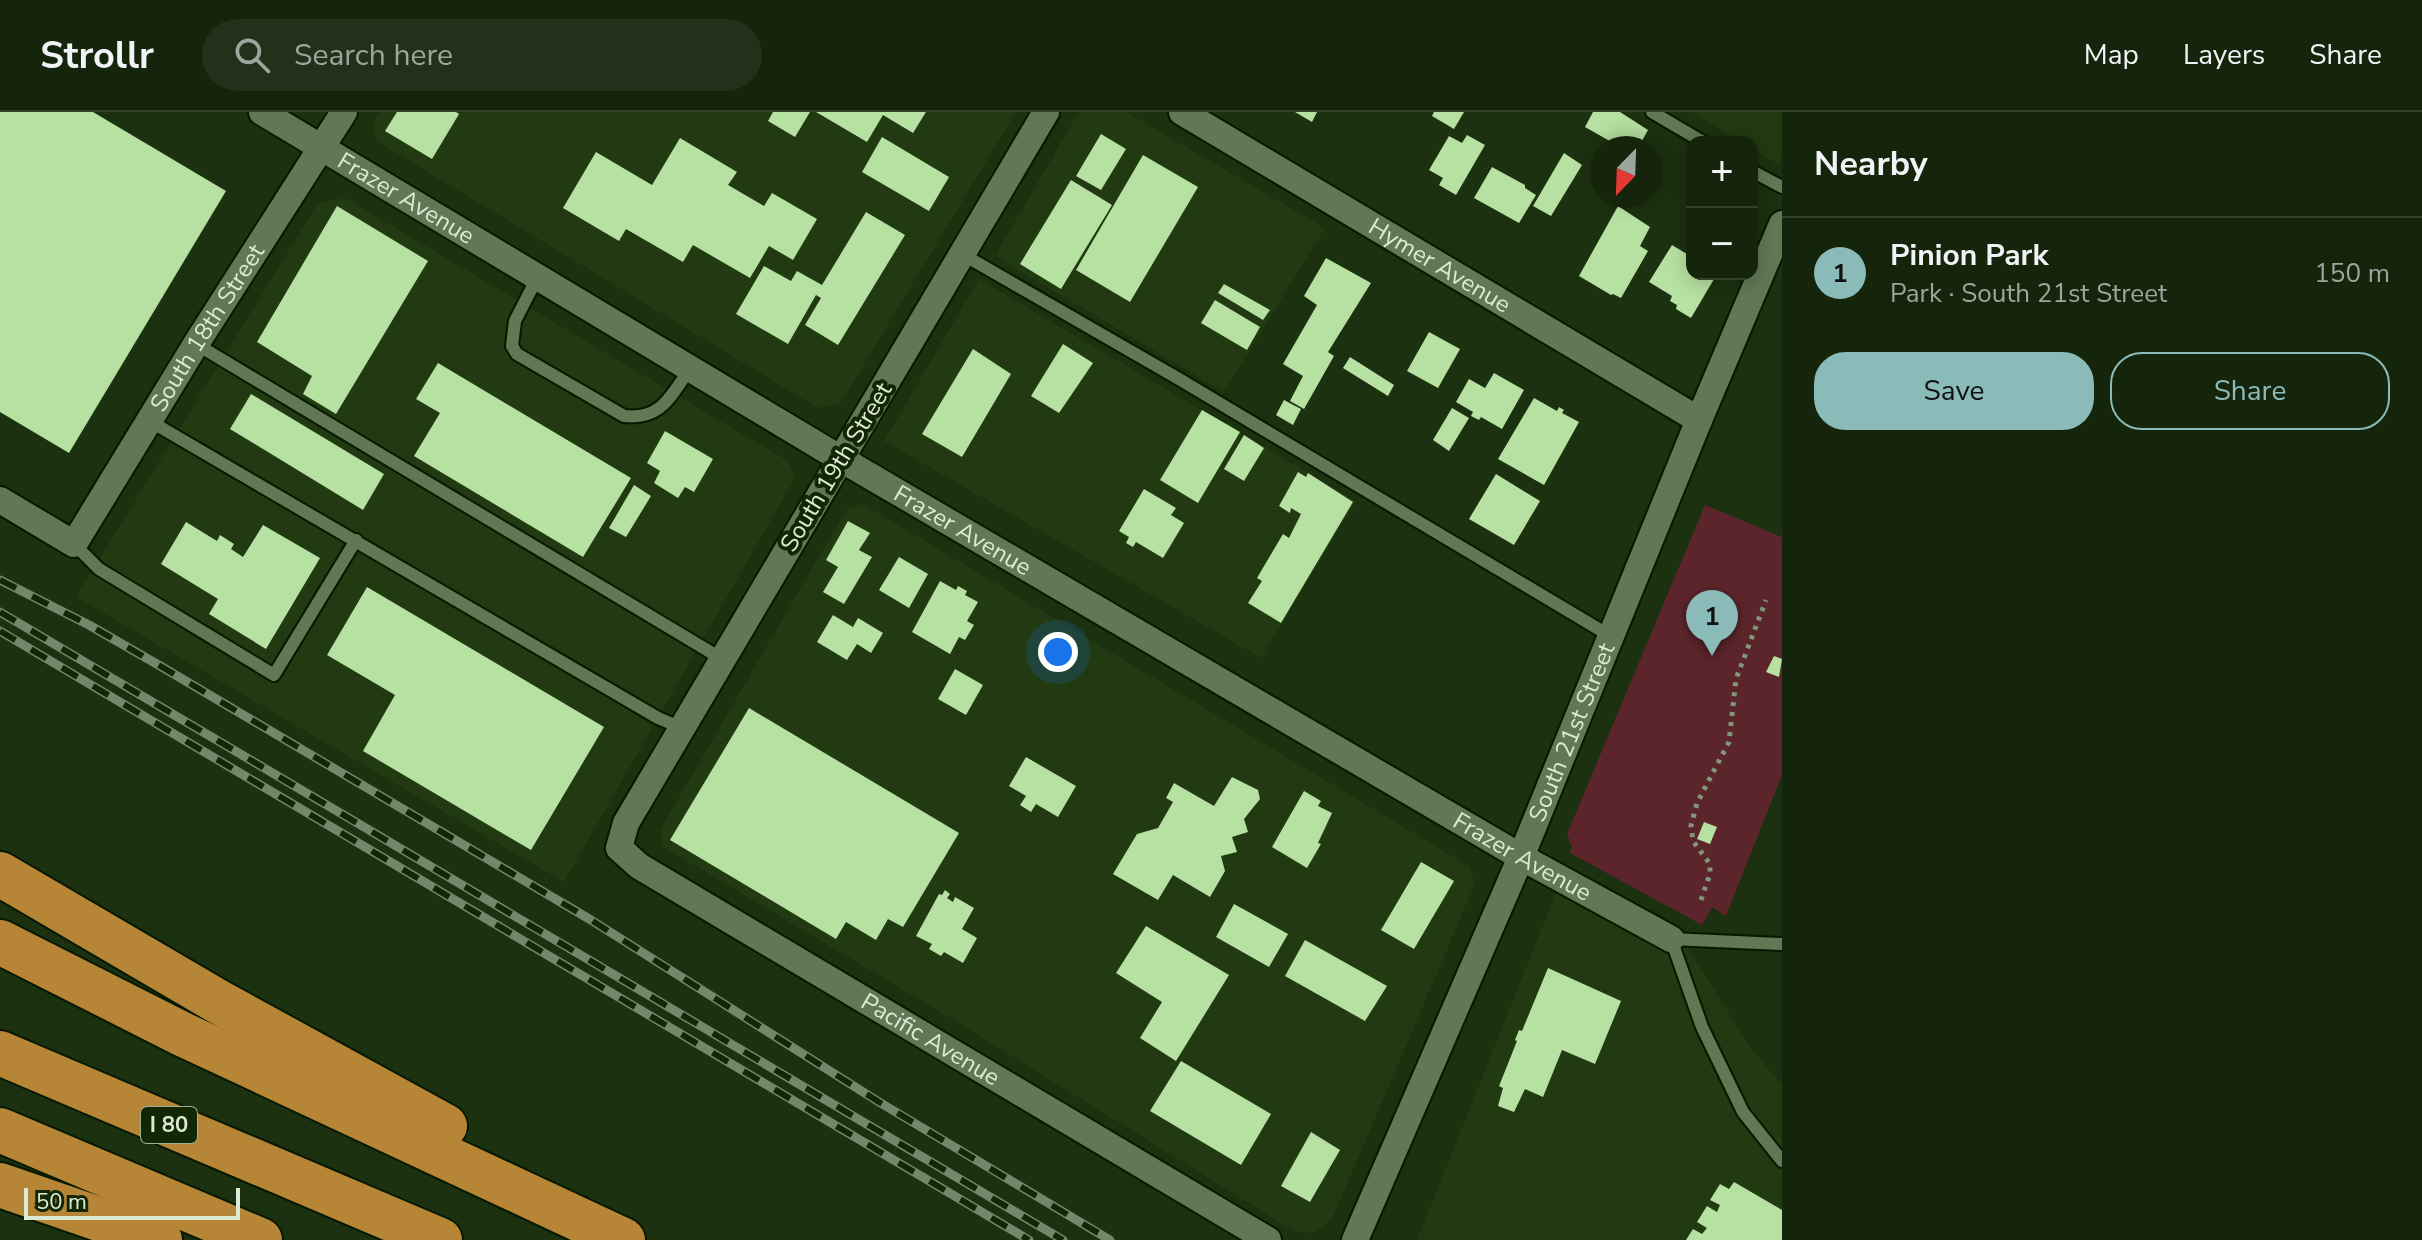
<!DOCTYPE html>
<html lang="en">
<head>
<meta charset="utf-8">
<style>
  :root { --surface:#15250b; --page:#223119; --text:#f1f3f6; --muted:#9da59d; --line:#34422c; --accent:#8bbbb9 }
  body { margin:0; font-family:"Nunito Sans",sans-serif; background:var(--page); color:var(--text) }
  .controls { position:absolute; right:24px; top:24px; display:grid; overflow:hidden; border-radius:16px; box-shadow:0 4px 20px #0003 }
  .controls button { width:72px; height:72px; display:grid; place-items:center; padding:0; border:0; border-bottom:2px solid var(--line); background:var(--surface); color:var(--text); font:40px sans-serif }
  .compass { position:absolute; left:1590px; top:24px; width:72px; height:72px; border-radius:50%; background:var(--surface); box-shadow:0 4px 20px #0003; rotate:203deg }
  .scale { position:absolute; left:24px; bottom:20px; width:216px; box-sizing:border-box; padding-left:8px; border:4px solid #dcead5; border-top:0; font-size:22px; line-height:28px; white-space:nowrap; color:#dcead5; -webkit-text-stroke:6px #132705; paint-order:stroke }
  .you { position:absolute; left:1058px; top:540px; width:28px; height:28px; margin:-20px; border:6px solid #fff; border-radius:50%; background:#1a73e8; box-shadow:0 0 0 12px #1a73e833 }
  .badge { display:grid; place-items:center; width:52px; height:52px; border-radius:50%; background:var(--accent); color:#111; font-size:26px; font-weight:700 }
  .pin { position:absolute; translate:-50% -66px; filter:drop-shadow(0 2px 4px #0008) }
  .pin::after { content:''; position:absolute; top:42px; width:28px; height:24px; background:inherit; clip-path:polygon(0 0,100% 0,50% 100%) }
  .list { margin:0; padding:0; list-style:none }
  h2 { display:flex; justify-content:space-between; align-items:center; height:104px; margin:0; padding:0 32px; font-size:34px }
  h2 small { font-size:26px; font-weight:400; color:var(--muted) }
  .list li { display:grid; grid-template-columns:52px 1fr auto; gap:24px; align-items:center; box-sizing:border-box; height:112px; padding:0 32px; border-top:2px solid var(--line) }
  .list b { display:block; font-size:30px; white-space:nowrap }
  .list p { margin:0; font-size:26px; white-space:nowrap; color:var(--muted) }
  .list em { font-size:26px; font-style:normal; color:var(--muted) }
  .actions { display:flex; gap:16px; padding:24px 32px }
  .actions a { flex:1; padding:18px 0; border:2px solid var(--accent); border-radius:32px; text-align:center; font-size:28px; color:var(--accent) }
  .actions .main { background:var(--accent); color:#111 }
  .icon { flex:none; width:44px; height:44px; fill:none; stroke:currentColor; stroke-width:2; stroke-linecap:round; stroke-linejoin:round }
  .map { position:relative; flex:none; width:1782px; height:1128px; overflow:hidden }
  header { display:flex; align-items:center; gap:48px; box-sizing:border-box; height:112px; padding:0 40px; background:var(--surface); border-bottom:2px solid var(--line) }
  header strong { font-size:38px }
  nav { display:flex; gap:44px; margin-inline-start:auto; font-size:28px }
  .search { width:560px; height:72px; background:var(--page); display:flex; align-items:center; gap:20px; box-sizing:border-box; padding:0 28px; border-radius:44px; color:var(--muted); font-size:30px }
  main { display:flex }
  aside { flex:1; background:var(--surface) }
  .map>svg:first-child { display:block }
</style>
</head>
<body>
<header>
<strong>Strollr</strong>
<div class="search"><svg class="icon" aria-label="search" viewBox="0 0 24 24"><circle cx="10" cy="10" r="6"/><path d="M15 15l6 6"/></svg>Search here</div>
<nav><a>Map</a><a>Layers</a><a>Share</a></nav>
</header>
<main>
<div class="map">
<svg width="1782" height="1128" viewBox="0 0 1782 1128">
  <rect width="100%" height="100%" fill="#1c310f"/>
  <g fill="#213a11">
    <polygon points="380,0 1016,0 841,291 818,296 378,30 372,13"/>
    <polygon points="1079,0 1126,0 1325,116 1224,280 995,144"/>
    <polygon points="1692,0 1782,0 1782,42 1778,52 1752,37 1752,30 1741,30"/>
    <polygon points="345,86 788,349 795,366 564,770 76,485 318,91"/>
    <polygon points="979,167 1356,389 1261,546 884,329"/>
    <polygon points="863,392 1469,754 1475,772 1331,1109 1312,1121 1294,1119 952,907 662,734 660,718 846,398"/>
    <polygon points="1566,756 1690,839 1752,938 1782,972 1782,1128 1417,1128"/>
  </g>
  <polygon fill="#5c252b" points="1705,393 1782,425 1782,663 1726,804 1712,795 1702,813 1570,741 1572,735 1567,722"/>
  <g fill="#b7e1a2">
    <polygon points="0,0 93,0 226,79 69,341 0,300"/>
    <polygon points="397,0 456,0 459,2 432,47 385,19"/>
    <polygon points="773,0 810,0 795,25 768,9"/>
    <polygon points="816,0 926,0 913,21 883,3 867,30"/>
    <polygon points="1295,0 1317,0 1312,10"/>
    <polygon points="1434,0 1464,0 1454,17 1432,4"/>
    <polygon points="1593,0 1620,0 1648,18 1638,36 1622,36 1585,15"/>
    <polygon points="1101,22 1126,37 1101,78 1076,64"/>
    <polygon points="1467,23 1485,33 1456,83 1439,73 1443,66 1429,58 1449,24 1462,31"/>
    <polygon points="882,25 949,65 929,99 862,60"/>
    <polygon points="680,26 737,60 728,73 764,94 772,81 817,107 793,148 769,134 750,166 693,133 683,150 626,117 619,129 563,96 596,40 652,73"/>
    <polygon points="1564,41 1582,53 1551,104 1533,94"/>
    <polygon points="1143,43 1198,75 1130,190 1076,158"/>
    <polygon points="1492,55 1525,73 1525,76 1536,83 1519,111 1474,86"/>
    <polygon points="1071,68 1112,93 1061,177 1020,152"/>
    <polygon points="337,94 428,149 336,302 303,282 312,264 257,230"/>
    <polygon points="1618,94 1650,115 1640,134 1648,139 1621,186 1613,182 1611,183 1579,164"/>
    <polygon points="866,100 905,123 838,233 805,213 821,186 816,183 788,232 736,202 764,154 791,169 797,159 822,173"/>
    <polygon points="1672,133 1692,145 1692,162 1717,162 1691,206 1676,197 1677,193 1670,189 1672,184 1649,170"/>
    <polygon points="1326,146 1371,171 1328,240 1334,244 1304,297 1290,289 1303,264 1283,252 1317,193 1304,184"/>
    <polygon points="1224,172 1270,198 1263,208 1218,181"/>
    <polygon points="1215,188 1260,215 1247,238 1201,211"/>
    <polygon points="1429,220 1460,237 1438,276 1407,259"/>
    <polygon points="1063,232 1093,251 1059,301 1031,284"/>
    <polygon points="973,237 1011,262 962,345 922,322"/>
    <polygon points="1350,245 1394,273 1388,284 1343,256"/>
    <polygon points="438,251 631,366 583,445 414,344 440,301 416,287"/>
    <polygon points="1494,261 1524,278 1502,317 1481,305 1479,308 1471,304 1473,300 1456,290 1469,267 1485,276"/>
    <polygon points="251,282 384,362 363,398 230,317"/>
    <polygon points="1534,286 1557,299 1559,295 1564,298 1562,301 1579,310 1544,373 1498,347"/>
    <polygon points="1284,288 1301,297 1293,313 1276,303"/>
    <polygon points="1452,296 1469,306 1449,339 1433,328"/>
    <polygon points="1202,298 1240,320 1198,391 1160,368"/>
    <polygon points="665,319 713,347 694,380 685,375 678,386 654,371 660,359 647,351"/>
    <polygon points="1244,323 1264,336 1244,369 1224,357"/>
    <polygon points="1298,360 1306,365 1308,361 1353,390 1281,511 1248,491 1262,469 1257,466 1283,422 1289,426 1301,402 1291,396 1290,401 1279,394"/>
    <polygon points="1496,362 1540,389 1514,433 1469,407"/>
    <polygon points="634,373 651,384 626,425 609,416"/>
    <polygon points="1144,377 1176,396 1171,403 1184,411 1163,446 1136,430 1133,435 1126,431 1129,425 1119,419"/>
    <polygon points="848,409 870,421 859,438 872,445 844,492 823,480 838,455 826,448"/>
    <polygon points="186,410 217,429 220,423 234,432 231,437 243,445 263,413 320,446 266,537 209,502 218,487 161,452"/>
    <polygon points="899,445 928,462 909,496 879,478"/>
    <polygon points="940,469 956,478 958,474 967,479 965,483 978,490 967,509 974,513 965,528 959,525 950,542 912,520"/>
    <polygon points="367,475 604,615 531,738 363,639 395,583 327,543"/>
    <polygon points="833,503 853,515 858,506 883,521 871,541 857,532 847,548 817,530"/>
    <polygon points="1774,544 1782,547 1779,565 1766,560"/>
    <polygon points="955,557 983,573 966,603 938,587"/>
    <polygon points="749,596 959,721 903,815 888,807 876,828 846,810 836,827 670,728"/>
    <polygon points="1026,645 1076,674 1058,705 1036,692 1031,700 1020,693 1026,684 1009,674"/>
    <polygon points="1232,665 1258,678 1260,687 1244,707 1248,720 1232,725 1237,740 1221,744 1225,759 1210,785 1173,763 1158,788 1113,762 1137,722 1158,716 1173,690 1166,686 1174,671 1214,694"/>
    <polygon points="1304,679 1321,689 1318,694 1332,701 1318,731 1321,732 1307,756 1272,735"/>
    <polygon points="1704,710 1717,715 1710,732 1697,727"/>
    <polygon points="1421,750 1454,769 1414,837 1381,818"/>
    <polygon points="945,778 950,782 947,786 953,790 955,785 974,796 962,817 977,826 963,851 944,840 941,844 929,837 932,832 916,824 939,782 942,783"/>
    <polygon points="1234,792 1288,822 1269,855 1216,825"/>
    <polygon points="1146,814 1229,863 1176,949 1140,926 1162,890 1116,861"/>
    <polygon points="1305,828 1387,874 1365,909 1285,864"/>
    <polygon points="1548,856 1621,889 1595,952 1562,938 1543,985 1525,977 1514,1000 1498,994 1503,976 1499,974 1517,929 1515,928 1519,918 1522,919"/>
    <polygon points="1181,949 1271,1002 1241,1053 1150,999"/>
    <polygon points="1311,1020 1340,1038 1310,1090 1281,1074"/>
    <polygon points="1734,1070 1782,1098 1782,1128 1686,1128 1693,1117 1702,1122 1707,1116 1697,1110 1707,1094 1717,1100 1720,1093 1710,1088 1720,1072 1729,1077"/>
  </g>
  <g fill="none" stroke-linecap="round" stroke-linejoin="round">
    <g stroke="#061900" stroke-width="16">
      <g id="lane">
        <polyline points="1652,0 1703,30"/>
        <polyline points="1752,59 1782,75"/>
        <polyline points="962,142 1179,267 1612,525"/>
        <path d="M537,166L515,209L512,234L517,242L624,304C662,308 670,284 690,257"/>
        <polyline points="196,232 722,547"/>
        <polyline points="148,308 658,606 682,616"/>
        <polyline points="74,432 99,457 274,563 356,428"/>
        <polyline points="1782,832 1671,827 1702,915 1743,1000 1782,1049"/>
      </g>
    </g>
    <g stroke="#061900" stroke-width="30">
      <g id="street">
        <path id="s1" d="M262,0L841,347L1521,745L1671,827"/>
        <path id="s2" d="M1046,0L626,711L619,736L639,754L1268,1128"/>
        <path id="s3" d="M1182,0L1699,308"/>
        <path id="s4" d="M0,388L74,432L196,232L344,0"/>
        <path id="s5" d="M1355,1128L1521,745L1699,308L1782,112"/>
      </g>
    </g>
    <g stroke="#061900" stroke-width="48">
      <g id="highway">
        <polyline points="0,762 217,889 445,1014"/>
        <polyline points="0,830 182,922 623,1128"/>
        <polyline points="0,941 440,1128"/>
        <polyline points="0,1018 260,1128"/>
        <polyline points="0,1073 160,1128"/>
      </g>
    </g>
    <polyline stroke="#83957a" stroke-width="5" stroke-dasharray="4 6" stroke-linecap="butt" points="1701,788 1710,762 1710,752 1693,729 1691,714 1697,691 1729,630 1736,567 1766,488"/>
    <use href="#lane" stroke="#607853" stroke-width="12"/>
    <use href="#street" stroke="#607853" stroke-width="26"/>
    <use href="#highway" stroke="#b78536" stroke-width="44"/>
    <g stroke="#75876b" stroke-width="9">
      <g id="rail">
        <polyline points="0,468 89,513 162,555 591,808 879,990 1110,1128"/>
        <polyline points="0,500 1063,1128"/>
        <polyline points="0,519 1029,1128"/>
      </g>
    </g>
    <use href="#rail" stroke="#132705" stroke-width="6" stroke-dasharray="18" stroke-linecap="butt"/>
  </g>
  <g text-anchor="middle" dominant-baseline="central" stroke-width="8" stroke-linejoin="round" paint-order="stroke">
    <rect fill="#132705" stroke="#a0b097" stroke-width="2" x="141" y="995" width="56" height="36" rx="6"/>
    <g font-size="22" font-weight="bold" fill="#dcead5">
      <text x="169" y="1013">I 80</text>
    </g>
    <g font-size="24" fill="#dcead5" stroke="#132705">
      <text stroke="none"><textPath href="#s1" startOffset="168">Frazer Avenue</textPath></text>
      <text stroke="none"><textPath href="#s3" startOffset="300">Hymer Avenue</textPath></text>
      <text stroke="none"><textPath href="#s4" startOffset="340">South 18th Street</textPath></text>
      <text transform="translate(836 355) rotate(-59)">South 19th Street</text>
      <text stroke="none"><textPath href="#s1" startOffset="816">Frazer Avenue</textPath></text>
      <text stroke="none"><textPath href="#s5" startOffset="552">South 21st Street</textPath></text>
      <text stroke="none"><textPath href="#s1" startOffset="1464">Frazer Avenue</textPath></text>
      <text stroke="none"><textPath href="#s2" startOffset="1218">Pacific Avenue</textPath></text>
    </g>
  </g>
</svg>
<div class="controls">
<button>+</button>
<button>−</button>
</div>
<svg class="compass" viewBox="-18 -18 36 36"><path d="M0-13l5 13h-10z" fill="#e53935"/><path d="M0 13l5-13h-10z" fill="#9da59d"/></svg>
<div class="scale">50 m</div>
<div class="you"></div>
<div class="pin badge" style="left:1712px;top:544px">1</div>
</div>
<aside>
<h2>Nearby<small></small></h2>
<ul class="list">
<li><span class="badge">1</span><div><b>Pinion Park</b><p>Park · South 21st Street</p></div><em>150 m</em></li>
</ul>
<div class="actions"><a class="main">Save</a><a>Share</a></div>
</aside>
</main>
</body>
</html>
